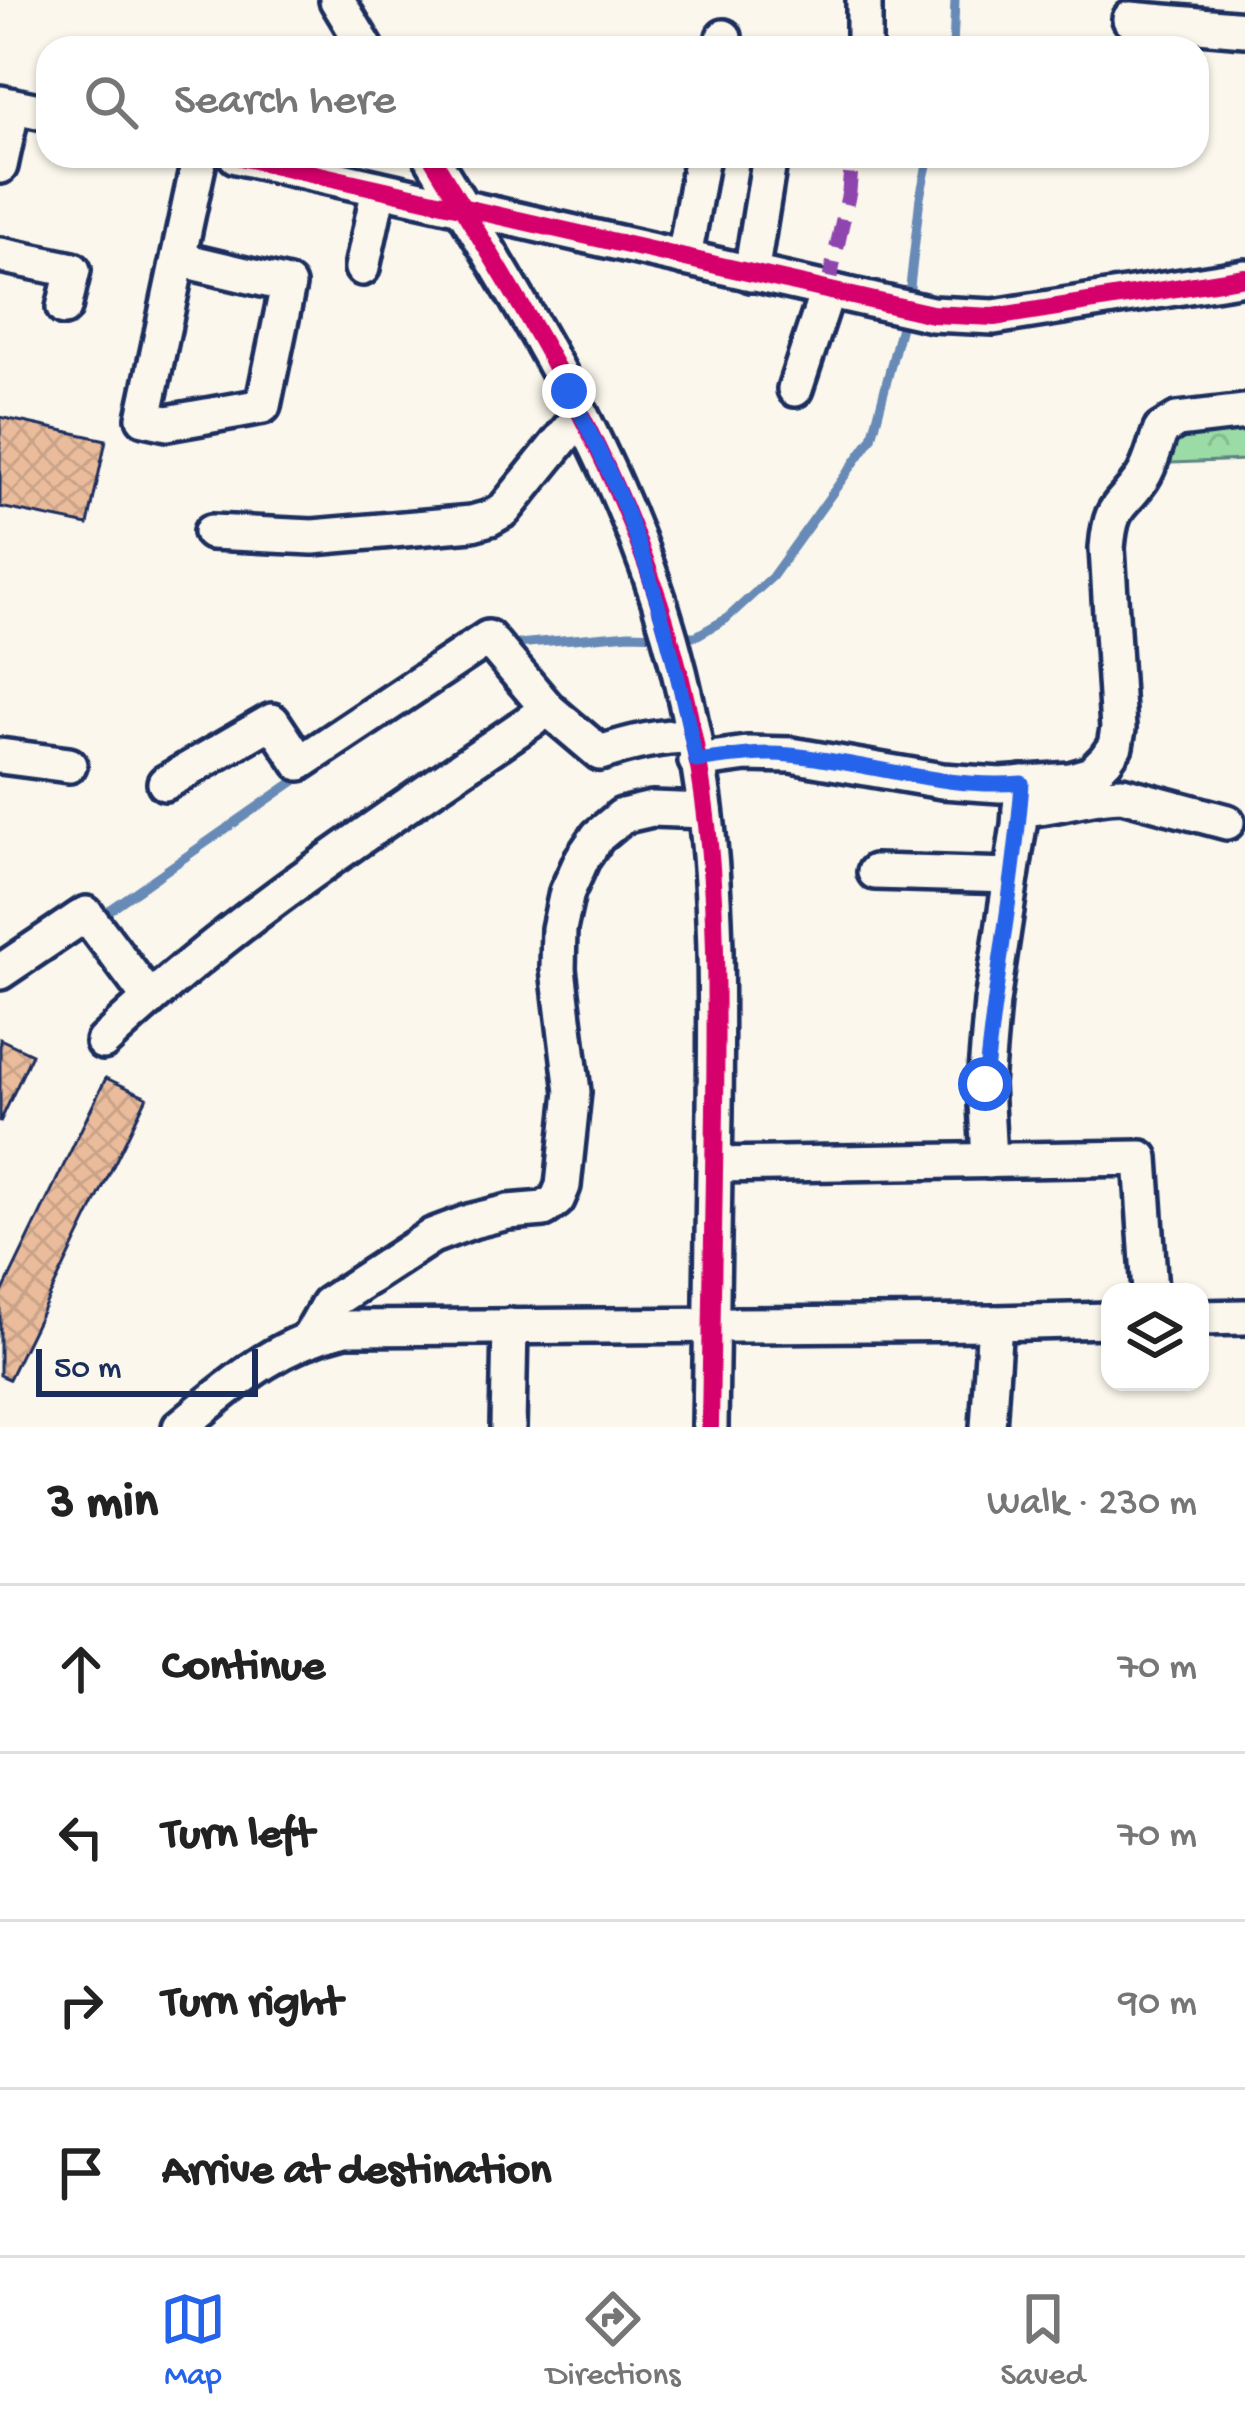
<!DOCTYPE html>
<html lang="en">
<head>
<meta charset="utf-8">
<style>
  :root { --surface:#fff; --page:#f6f6f6; --text:#222; --muted:#767676; --line:#e0e0e0; --accent:#2563eb }
  body { margin:0; font-family:"Gochi Hand",sans-serif; background:var(--page); color:var(--text) }
  .controls { position:absolute; right:36px; bottom:36px; display:grid; overflow:hidden; border-radius:24px; box-shadow:0 3px 9px #0004 }
  .controls button { width:108px; height:108px; display:grid; place-items:center; padding:0; border:0; border-bottom:3px solid var(--line); background:var(--surface); color:var(--text); font:60px sans-serif }
  .scale { position:absolute; left:36px; bottom:30px; width:222px; box-sizing:border-box; padding-left:12px; border:6px solid #1b2f5e; border-top:0; font-size:33px; line-height:42px; white-space:nowrap; color:#1b2f5e; -webkit-text-stroke:9px #fbf7ec; paint-order:stroke }
  .stop { position:absolute; width:36px; height:36px; margin:-27px; border:9px solid #2563eb; border-radius:50%; background:#fff }
  .stop.end { background:#2563eb; border-color:#fff; box-shadow:0 3px 12px #0008 }
  .list { margin:0; padding:0; list-style:none }
  h2 { display:flex; justify-content:space-between; align-items:center; height:156px; margin:0; padding:0 48px; font-size:51px }
  h2 small { font-size:39px; font-weight:400; color:var(--muted) }
  .list li { display:grid; grid-template-columns:78px 1fr auto; gap:36px; align-items:center; box-sizing:border-box; height:168px; padding:0 48px; border-top:3px solid var(--line) }
  .list b { display:block; font-size:45px; white-space:nowrap }
  .list em { font-size:39px; font-style:normal; color:var(--muted) }
  .icon { flex:none; width:66px; height:66px; fill:none; stroke:currentColor; stroke-width:2; stroke-linecap:round; stroke-linejoin:round }
  .map { position:relative; flex:none; width:1245px; height:1427px; overflow:hidden }
  .search { position:absolute; background:var(--surface); box-shadow:0 3px 9px #0004; left:36px; right:36px; top:36px; height:132px; display:flex; align-items:center; gap:30px; box-sizing:border-box; padding:0 42px; border-radius:36px; color:var(--muted); font-size:45px }
  .sheet { height:828px; background:var(--surface) }
  nav { display:flex; justify-content:space-around; align-items:center; box-sizing:border-box; height:168px; border-top:3px solid var(--line); background:var(--surface); font-size:33px; color:var(--muted) }
  nav a { display:grid; justify-items:center; gap:6px }
  nav .on { color:var(--accent) }
  .map>svg:first-child { display:block }
</style>
</head>
<body>
<div class="map">
<svg width="1245" height="1427" viewBox="0 0 1245 1427">
  <defs>
    <pattern id="park-crowns" width="20" height="18" patternUnits="userSpaceOnUse" patternTransform="scale(3)"><rect width="20" height="18" fill="#9bdba5"/><path d="M2 6a3 3 0 1 1 6 0M12 15a3 3 0 1 1 6 0" fill="none" stroke="#85bc90"/></pattern>
    <pattern id="building-cross-hatch" width="8" height="8" patternUnits="userSpaceOnUse" patternTransform="scale(3)"><rect width="8" height="8" fill="#ebbc9b"/><path d="M0 0l8 8M0 8l8-8" fill="none" stroke="#c9a288"/></pattern>
  </defs>
  <rect width="100%" height="100%" fill="#fbf7ec"/>
  <filter id="ink" filterUnits="userSpaceOnUse"><feTurbulence type="fractalNoise" baseFrequency=".00833" numOctaves="2"/><feDisplacementMap in="SourceGraphic" scale="24" xChannelSelector="R" yChannelSelector="G"/><feConvolveMatrix kernelMatrix="1 2 1 2 8 2 1 2 1" color-interpolation-filters="sRGB"/></filter>
  <g filter="url(#ink)">
    <polygon fill="url(#park-crowns)" stroke="#5b8582" stroke-width="3" points="1245,412 1245,460 1149,464 1161,430"/>
    <g fill="none" stroke-linecap="round" stroke-linejoin="round">
      <g stroke="#678ab7" stroke-width="9">
        <polyline points="953,48 955,0"/>
        <polyline points="679,636 696,636 726,619 772,577 872,438 909,296 920,197 929,156"/>
        <polyline points="506,645 629,634 663,635"/>
        <polyline points="98,918 306,773"/>
      </g>
    </g>
    <g fill="url(#building-cross-hatch)" stroke="#1b2f5e" stroke-width="3">
      <polygon points="0,417 106,440 88,525 0,507"/>
      <polygon points="0,1039 32,1054 0,1122"/>
      <polygon points="106,1078 147,1097 9,1379 0,1375 0,1297"/>
    </g>
    <g fill="none" stroke-linecap="round" stroke-linejoin="round">
      <g stroke="#1b2f5e" stroke-width="42">
        <g id="minor">
          <polyline points="337,0 366,48"/>
          <polyline points="864,0 864,48"/>
          <polyline points="1130,19 1245,29"/>
          <polyline points="722,48 724,37"/>
          <polyline points="0,103 48,113"/>
          <polyline points="236,156 932,314 994,317 1245,277"/>
          <path d="M431,156C500,270 572,383 623,505C662,596 689,696 703,793C718,898 716,1004 715,1110C713,1215 711,1321 710,1427"/>
          <polyline points="0,166 13,106"/>
          <polyline points="0,255 73,270 64,308"/>
          <polyline points="684,258 702,156"/>
          <polyline points="178,259 288,285 263,406 167,423 144,418 200,156"/>
          <polyline points="362,268 379,189"/>
          <polyline points="751,274 770,156"/>
          <polyline points="795,389 827,292"/>
          <polyline points="211,532 313,537 472,523 490,518 504,510 581,415"/>
          <polyline points="0,756 69,765"/>
          <path d="M696,761L747,754L791,755L942,781L1000,785L1070,780L1091,774L1106,759L1115,746L1118,729L1107,548C1111,502 1119,511 1142,478C1151,465 1155,445 1161,430L1177,420L1245,412"/>
          <path d="M165,783L272,721L300,763L488,638L548,709L600,753C631,743 659,736 692,736"/>
          <path d="M1020,809C1055,808 1088,794 1122,794L1227,822"/>
          <polyline points="875,872 1011,876"/>
          <polyline points="0,972 86,914 149,998"/>
          <path d="M103,1042C237,914 396,814 548,709"/>
          <polyline points="989,1161 985,1084 992,1002 1019,825 1022,783"/>
          <polyline points="714,1165 1141,1158 1150,1292"/>
          <polyline points="1200,1318 1245,1317"/>
          <polyline points="310,1336 328,1304 432,1236 472,1221 508,1212 544,1209 557,1200 563,1186 573,1092 558,969 559,929 567,892 582,859 598,836 622,816 652,809 705,811"/>
          <path d="M180,1427C235,1382 274,1345 345,1328L995,1323L1110,1320"/>
          <polyline points="508,1427 510,1326"/>
          <polyline points="988,1427 995,1323"/>
        </g>
      </g>
      <use href="#minor" stroke="#fbf7ec" stroke-width="33"/>
      <polyline stroke="#8e44ad" stroke-width="15" stroke-dasharray="30 15" stroke-linecap="butt" points="827,292 849,192 852,156"/>
      <g stroke="#fbf7ec" stroke-width="26">
        <g id="cycleway">
          <polyline points="236,156 932,314 994,317 1245,277"/>
          <path d="M431,156C500,270 572,383 623,505C662,596 689,696 703,793C718,898 716,1004 715,1110C713,1215 711,1321 710,1427"/>
        </g>
      </g>
      <use href="#cycleway" stroke="#d6006c" stroke-width="18"/>
    </g>
  </g>
  <g fill="none" stroke-linecap="round" stroke-linejoin="round" filter="url(#ink)">
    <path stroke="#2563eb" stroke-width="15" d="M569,391C589,430 609,469 625,509C658,591 679,675 696,761C728,757 758,752 790,755C867,762 943,790 1022,783C1015,884 994,983 985,1084"/>
  </g>
</svg>
<div class="controls">
<button><svg class="icon" aria-label="layers" viewBox="0 0 24 24"><path d="M12 4l9 5-9 5-9-5zM3 14l9 5 9-5"/></svg></button>
</div>
<div class="scale">50 m</div>
<div class="stop" style="left:985px;top:1084px"></div>
<div class="stop end" style="left:569px;top:391px"></div>
<div class="search"><svg class="icon" aria-label="search" viewBox="0 0 24 24"><circle cx="10" cy="10" r="6"/><path d="M15 15l6 6"/></svg>Search here</div>
</div>
<section class="sheet">
<h2>3 min<small>Walk · 230 m</small></h2>
<ul class="list">
<li><svg class="icon" aria-label="ahead" viewBox="0 0 24 24"><path d="M12 20V5M6 11l6-6 6 6"/></svg><div><b>Continue</b></div><em>70 m</em></li>
<li><svg class="icon" aria-label="left" viewBox="0 0 24 24"><path d="M17 20v-9H6M10 6l-5 5 5 5"/></svg><div><b>Turn left</b></div><em>70 m</em></li>
<li><svg class="icon" aria-label="right" viewBox="0 0 24 24"><path d="M7 20v-9h11M14 6l5 5-5 5"/></svg><div><b>Turn right</b></div><em>90 m</em></li>
<li><svg class="icon" aria-label="arrive" viewBox="0 0 24 24"><path d="M6 21V4h12l-3 4 3 4H6"/></svg><div><b>Arrive at destination</b></div></li>
</ul>
</section>
<nav>
<a class="on"><svg class="icon" aria-label="map" viewBox="0 0 24 24"><path d="M3 6l6-2 6 2 6-2v14l-6 2-6-2-6 2zM9 4v14M15 6v14"/></svg>Map</a>
<a><svg class="icon" aria-label="directions" viewBox="0 0 24 24"><path d="M12 3l9 9-9 9-9-9zM9 14v-3h6M13 9l2 2-2 2"/></svg>Directions</a>
<a><svg class="icon" aria-label="saved" viewBox="0 0 24 24"><path d="M7 4h10v16l-5-4-5 4z"/></svg>Saved</a>
</nav>
</body>
</html>
